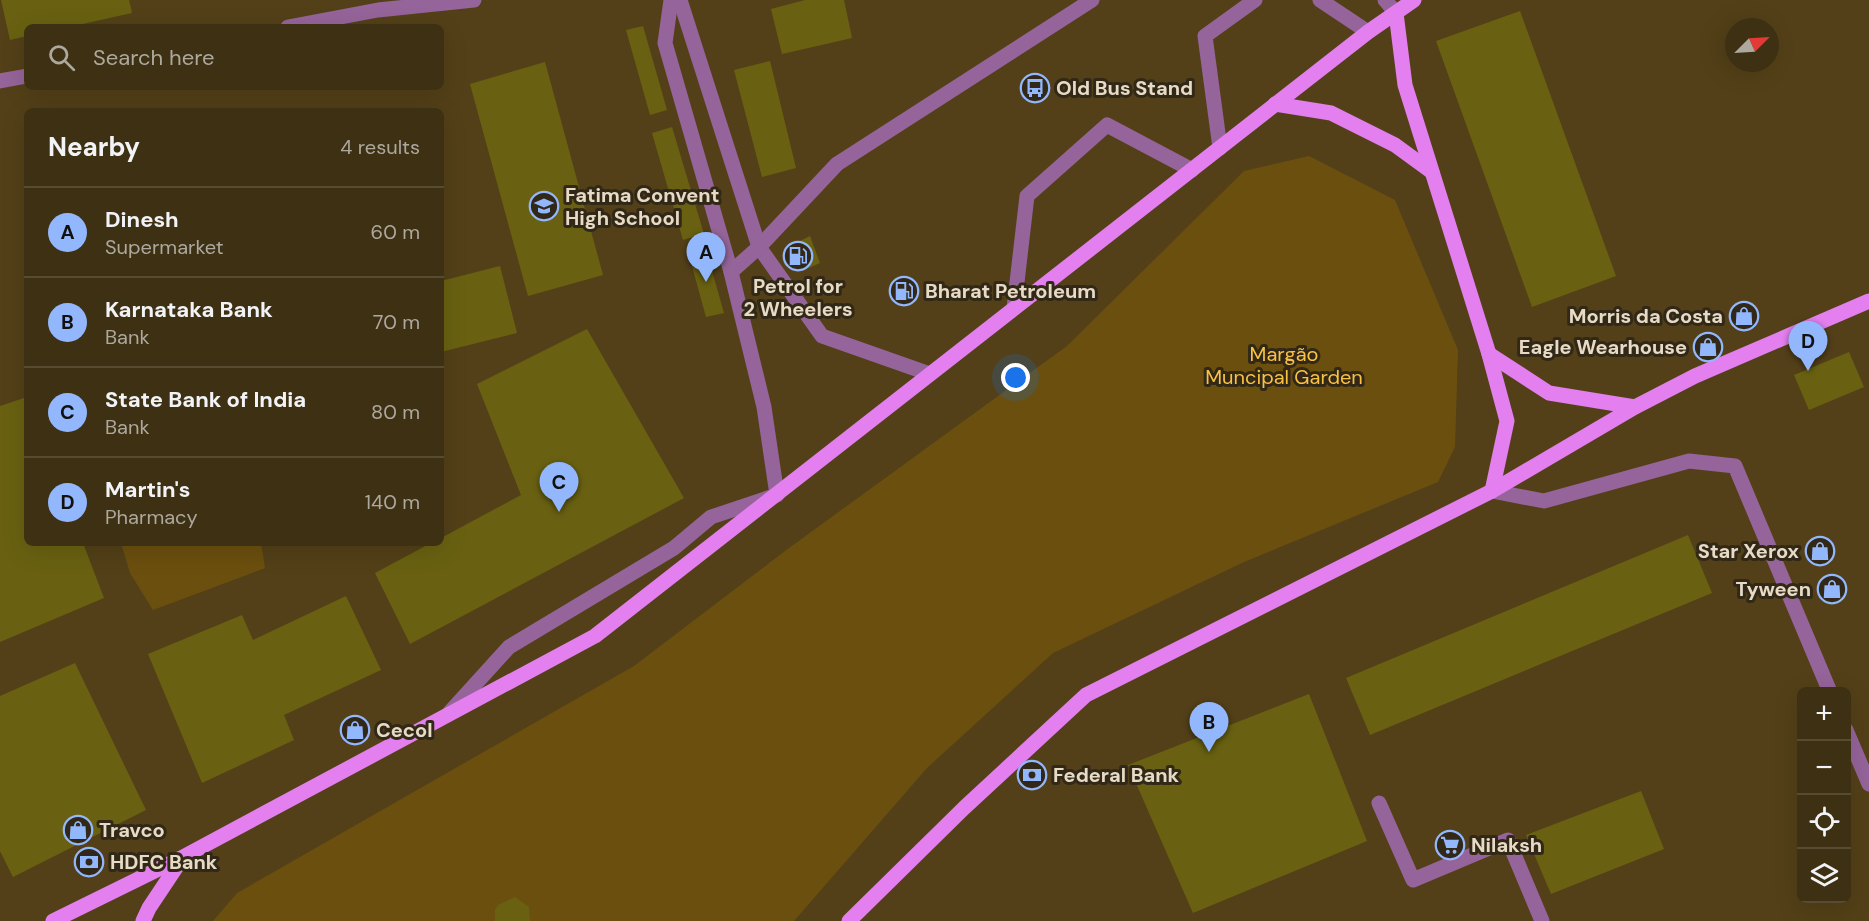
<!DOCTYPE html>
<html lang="en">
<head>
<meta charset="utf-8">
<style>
  :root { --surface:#3e3012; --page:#493c20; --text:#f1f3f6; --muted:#ada99f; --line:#574b32; --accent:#93b7fd }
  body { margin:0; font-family:"DM Sans",sans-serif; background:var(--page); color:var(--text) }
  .controls { position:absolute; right:18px; bottom:18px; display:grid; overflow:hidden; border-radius:9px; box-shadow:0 6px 24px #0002 }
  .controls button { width:54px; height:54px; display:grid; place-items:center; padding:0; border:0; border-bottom:2px solid var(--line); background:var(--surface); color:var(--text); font:30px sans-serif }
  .compass { position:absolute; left:1725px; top:18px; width:54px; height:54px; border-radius:50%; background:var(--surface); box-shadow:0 6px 24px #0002; rotate:66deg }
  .you { position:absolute; left:1016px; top:378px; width:21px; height:21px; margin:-15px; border:4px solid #fff; border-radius:50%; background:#1a73e8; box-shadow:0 0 0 9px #1a73e833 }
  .badge { display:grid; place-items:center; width:39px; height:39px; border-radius:50%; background:var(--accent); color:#111; font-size:20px; font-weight:700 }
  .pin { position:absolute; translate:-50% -50px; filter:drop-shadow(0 2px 3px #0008) }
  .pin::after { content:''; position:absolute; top:32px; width:21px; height:18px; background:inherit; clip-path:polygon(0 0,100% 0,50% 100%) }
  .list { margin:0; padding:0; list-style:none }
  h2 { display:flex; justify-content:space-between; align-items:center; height:78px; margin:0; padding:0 24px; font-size:26px }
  h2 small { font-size:20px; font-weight:400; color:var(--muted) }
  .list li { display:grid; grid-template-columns:39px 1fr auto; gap:18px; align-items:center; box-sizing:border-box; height:90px; padding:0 24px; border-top:2px solid var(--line) }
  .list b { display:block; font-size:22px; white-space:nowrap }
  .list p { margin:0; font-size:20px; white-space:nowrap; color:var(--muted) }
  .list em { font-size:20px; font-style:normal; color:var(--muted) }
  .icon { flex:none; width:33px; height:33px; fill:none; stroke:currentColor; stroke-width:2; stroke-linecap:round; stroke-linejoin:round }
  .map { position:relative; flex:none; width:1869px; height:921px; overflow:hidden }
  .search { position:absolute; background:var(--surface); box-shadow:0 6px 24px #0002; left:24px; top:24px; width:420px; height:66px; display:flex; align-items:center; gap:15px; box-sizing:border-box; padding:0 21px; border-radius:9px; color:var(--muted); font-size:22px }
  .panel { position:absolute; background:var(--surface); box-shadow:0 6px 24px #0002; left:24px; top:108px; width:420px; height:438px; border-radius:9px }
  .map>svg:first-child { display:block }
</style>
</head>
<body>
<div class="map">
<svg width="1869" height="921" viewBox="0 0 1869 921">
  <rect width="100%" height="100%" fill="#534018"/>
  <g fill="#6b4f0e">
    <polygon points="1309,156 1395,200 1458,350 1455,447 1438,482 1244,562 1053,653 927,768 794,921 213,921 237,893 634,666 789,548 1067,346 1244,171"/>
    <polygon points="121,543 261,543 265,568 153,610 130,573"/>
  </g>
  <g fill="#696111">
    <polygon points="1,0 129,0 132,13 69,27 27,27 27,36 10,40"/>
    <polygon points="805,0 844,0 852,38 782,54 771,9"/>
    <polygon points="1520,11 1616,276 1532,307 1436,41"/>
    <polygon points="643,26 667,110 650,115 626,30"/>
    <polygon points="770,61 796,168 762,177 734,70"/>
    <polygon points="545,62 603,275 528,296 470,84"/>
    <polygon points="672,127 704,234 683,240 652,133"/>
    <polygon points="810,236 820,263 802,271 792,245"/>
    <polygon points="704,243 724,313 706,317 687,248"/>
    <polygon points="500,266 517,333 441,352 441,281"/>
    <polygon points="587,329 684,498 410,644 375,573 431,543 441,543 441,538 521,495 477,384"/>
    <polygon points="1849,352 1864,387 1809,410 1794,375"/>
    <polygon points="27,397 27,543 83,543 104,598 0,642 0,406"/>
    <polygon points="1688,535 1712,593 1370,735 1346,678"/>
    <polygon points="346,596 381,670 284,715 294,740 202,783 148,654 242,615 253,640"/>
    <polygon points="75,663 146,810 13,877 0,851 0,696"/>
    <polygon points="1309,694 1367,841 1193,913 1128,765"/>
    <polygon points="1641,791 1664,849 1551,894 1526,835"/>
    <polygon points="515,897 529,907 530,921 495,921 495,910 498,905"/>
  </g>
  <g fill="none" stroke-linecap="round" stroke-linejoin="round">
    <g stroke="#95649a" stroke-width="15">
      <polyline points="680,0 759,247 822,336 930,374"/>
      <polyline points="1320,0 1368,32"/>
      <polyline points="1385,0 1396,13"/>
      <polyline points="288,27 378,10 474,0"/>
      <polyline points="0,81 27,76"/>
      <polyline points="1220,148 1205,36 1255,0"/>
      <polyline points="731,272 759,247 837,164 1092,0"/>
      <polyline points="1014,308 1027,196 1107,125 1192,170"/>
      <polyline points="1492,491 1544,501 1689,461 1735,466 1830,692"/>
      <polyline points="450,712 509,647 674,548 711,517 777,495 764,407 731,272 665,43 671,0"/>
      <polyline points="1846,730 1869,784"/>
      <polyline points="1379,803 1413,880 1508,840 1542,921"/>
    </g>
    <g stroke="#e37fef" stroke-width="15">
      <polyline points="1396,13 1405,85 1489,354 1507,421 1492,491"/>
      <polyline points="1275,104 1331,113 1395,145 1432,172"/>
      <polyline points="1489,354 1549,393 1635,407"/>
      <polyline points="53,921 181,858 595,636 1368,32 1414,0"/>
      <polyline points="143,921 149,908 181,860"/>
      <polyline points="849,921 964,808 1086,695 1492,491 1635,407 1695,376 1869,301"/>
    </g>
  </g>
  <defs>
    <g id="bus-ring" transform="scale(1.5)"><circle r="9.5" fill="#312817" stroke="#93b7fd" stroke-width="1.5"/><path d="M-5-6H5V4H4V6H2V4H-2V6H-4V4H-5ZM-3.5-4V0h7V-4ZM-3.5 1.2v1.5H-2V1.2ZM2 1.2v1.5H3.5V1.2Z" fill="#93b7fd"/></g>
    <g id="school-ring" transform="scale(1.5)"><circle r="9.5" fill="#312817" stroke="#93b7fd" stroke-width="1.5"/><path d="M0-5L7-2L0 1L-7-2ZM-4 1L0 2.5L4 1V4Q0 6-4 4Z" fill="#93b7fd"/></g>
    <g id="fuel-ring" transform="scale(1.5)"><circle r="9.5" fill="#312817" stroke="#93b7fd" stroke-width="1.5"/><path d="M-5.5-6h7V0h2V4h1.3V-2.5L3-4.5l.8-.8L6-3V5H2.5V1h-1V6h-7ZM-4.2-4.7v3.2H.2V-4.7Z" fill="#93b7fd"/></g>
    <g id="shop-ring" transform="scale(1.5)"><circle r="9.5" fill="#312817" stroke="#93b7fd" stroke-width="1.5"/><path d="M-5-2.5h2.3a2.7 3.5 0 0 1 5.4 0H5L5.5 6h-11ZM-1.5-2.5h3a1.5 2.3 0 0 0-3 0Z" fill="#93b7fd"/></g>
    <g id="bank-ring" transform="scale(1.5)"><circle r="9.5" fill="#312817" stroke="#93b7fd" stroke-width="1.5"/><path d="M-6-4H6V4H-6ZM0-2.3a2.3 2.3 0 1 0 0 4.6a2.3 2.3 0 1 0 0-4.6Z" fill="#93b7fd"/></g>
    <g id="supermarket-ring" transform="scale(1.5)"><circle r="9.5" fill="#312817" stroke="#93b7fd" stroke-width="1.5"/><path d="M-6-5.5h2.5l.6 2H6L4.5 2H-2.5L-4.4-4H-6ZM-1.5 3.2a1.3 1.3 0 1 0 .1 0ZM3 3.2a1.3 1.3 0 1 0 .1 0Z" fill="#93b7fd"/></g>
  </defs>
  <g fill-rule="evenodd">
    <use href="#bus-ring" x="1035" y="88"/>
    <use href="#school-ring" x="544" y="206"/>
    <use href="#fuel-ring" x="798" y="256"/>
    <use href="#fuel-ring" x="904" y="291"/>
    <use href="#shop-ring" x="1744" y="316"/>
    <use href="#shop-ring" x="1708" y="347"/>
    <use href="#shop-ring" x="1820" y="551"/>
    <use href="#shop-ring" x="1832" y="589"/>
    <use href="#shop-ring" x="355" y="730"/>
    <use href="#bank-ring" x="1032" y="775"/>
    <use href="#shop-ring" x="78" y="830"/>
    <use href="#supermarket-ring" x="1450" y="845"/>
    <use href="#bank-ring" x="89" y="862"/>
  </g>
  <g text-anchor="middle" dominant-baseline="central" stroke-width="6" stroke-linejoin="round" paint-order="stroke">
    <g font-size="20" font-weight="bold" fill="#e7dbc6" stroke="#312817" text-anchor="start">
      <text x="1056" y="88">Old Bus Stand</text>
      <text x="565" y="195">Fatima Convent<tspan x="565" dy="23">High School</tspan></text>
      <text x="798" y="286" text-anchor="middle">Petrol for<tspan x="798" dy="23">2 Wheelers</tspan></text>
      <text x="925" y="291">Bharat Petroleum</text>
      <text x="1723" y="316" text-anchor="end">Morris da Costa</text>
      <text x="1687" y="347" text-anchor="end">Eagle Wearhouse</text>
      <text x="1799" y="551" text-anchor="end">Star Xerox</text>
      <text x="1811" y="589" text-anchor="end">Tyween</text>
      <text x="376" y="730">Cecol</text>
      <text x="1053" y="775">Federal Bank</text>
      <text x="99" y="830">Travco</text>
      <text x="1471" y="845">Nilaksh</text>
      <text x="110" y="862">HDFC Bank</text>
    </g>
    <g font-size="20" fill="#fac143" stroke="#312817">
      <text x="1284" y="354">Margão<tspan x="1284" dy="23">Muncipal Garden</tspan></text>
    </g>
  </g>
</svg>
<div class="controls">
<button>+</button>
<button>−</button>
<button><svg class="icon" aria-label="locate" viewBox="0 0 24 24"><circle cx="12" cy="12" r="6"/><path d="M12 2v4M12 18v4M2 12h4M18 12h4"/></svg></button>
<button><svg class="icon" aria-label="layers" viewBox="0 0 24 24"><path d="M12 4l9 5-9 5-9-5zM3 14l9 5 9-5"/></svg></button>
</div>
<svg class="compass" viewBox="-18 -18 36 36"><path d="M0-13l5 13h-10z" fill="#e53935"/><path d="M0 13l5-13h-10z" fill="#ada99f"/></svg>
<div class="you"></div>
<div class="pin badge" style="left:706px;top:282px">A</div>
<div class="pin badge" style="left:1209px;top:752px">B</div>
<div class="pin badge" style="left:559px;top:512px">C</div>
<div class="pin badge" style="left:1808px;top:371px">D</div>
<div class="search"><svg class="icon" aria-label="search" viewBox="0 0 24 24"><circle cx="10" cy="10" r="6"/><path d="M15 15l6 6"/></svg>Search here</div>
<section class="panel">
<h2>Nearby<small>4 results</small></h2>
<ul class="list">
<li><span class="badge">A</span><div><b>Dinesh</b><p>Supermarket</p></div><em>60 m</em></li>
<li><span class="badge">B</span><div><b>Karnataka Bank</b><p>Bank</p></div><em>70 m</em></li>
<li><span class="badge">C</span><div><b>State Bank of India</b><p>Bank</p></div><em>80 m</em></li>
<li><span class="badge">D</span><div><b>Martin's</b><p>Pharmacy</p></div><em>140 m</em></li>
</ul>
</section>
</div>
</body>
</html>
